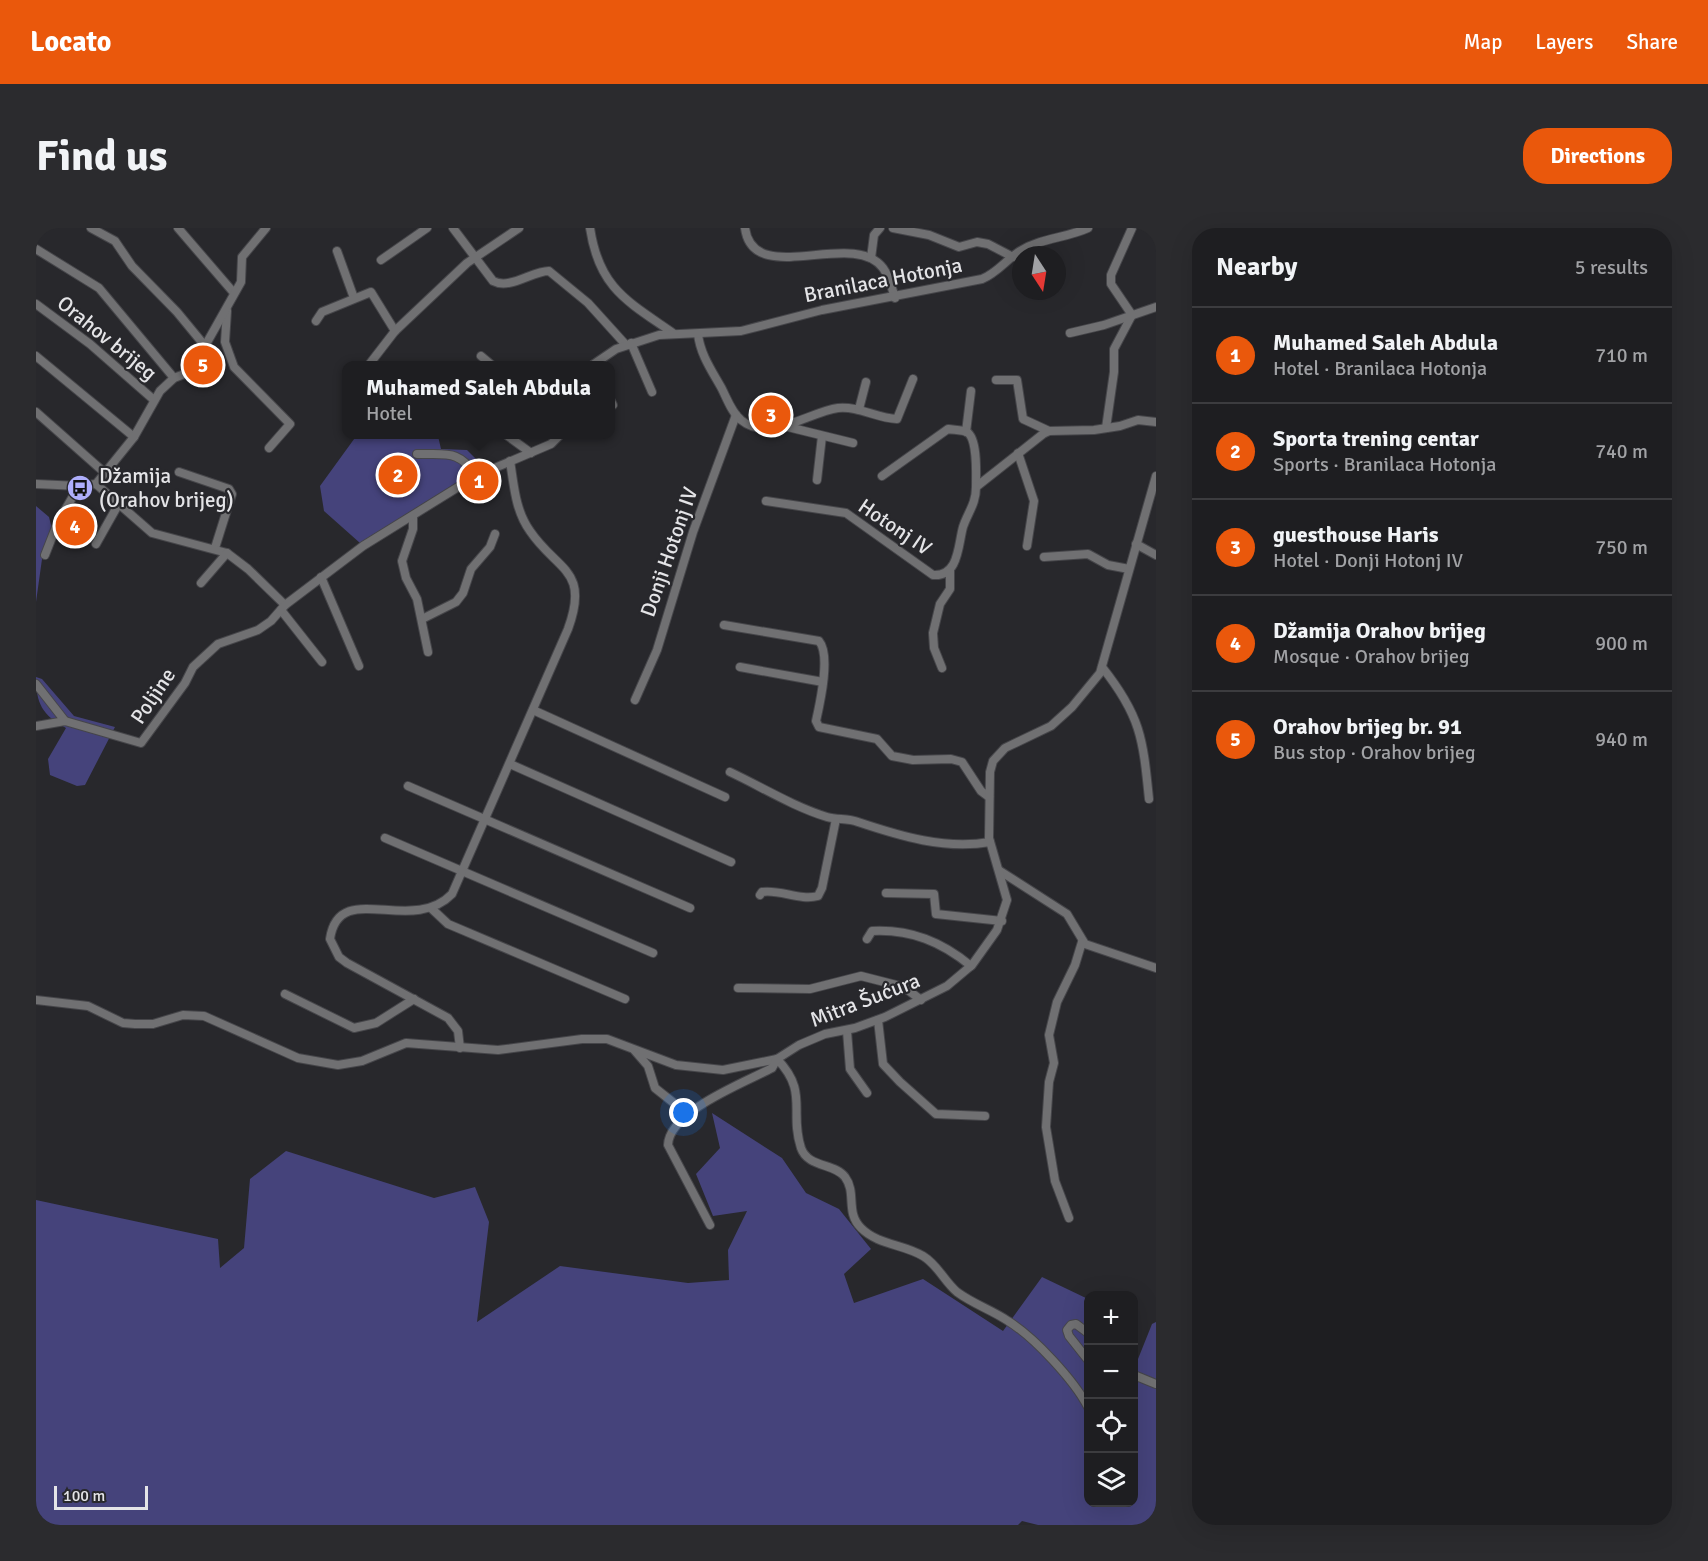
<!DOCTYPE html>
<html lang="en">
<head>
<meta charset="utf-8">
<style>
  :root { --surface:#1e1e21; --page:#2b2b2e; --text:#f1f3f6; --muted:#a1a2a5; --line:#3c3c3f; --accent:#ea580c }
  body { margin:0; font-family:Signika,sans-serif; background:var(--page); color:var(--text) }
  .controls { position:absolute; right:18px; bottom:18px; display:grid; overflow:hidden; border-radius:12px; box-shadow:0 6px 24px #0002 }
  .controls button { width:54px; height:54px; display:grid; place-items:center; padding:0; border:0; border-bottom:2px solid var(--line); background:var(--surface); color:var(--text); font:30px sans-serif }
  .compass { position:absolute; left:976px; top:18px; width:54px; height:54px; border-radius:50%; background:var(--surface); box-shadow:0 6px 24px #0002; rotate:168deg }
  .scale { position:absolute; left:18px; bottom:15px; width:94px; box-sizing:border-box; padding-left:6px; border:3px solid #e4e4e7; border-top:0; font-size:16px; line-height:21px; white-space:nowrap; color:#e4e4e7; -webkit-text-stroke:4px #28282c; paint-order:stroke }
  .you { position:absolute; left:648px; top:885px; width:21px; height:21px; margin:-15px; border:4px solid #fff; border-radius:50%; background:#1a73e8; box-shadow:0 0 0 9px #1a73e833 }
  .badge { display:grid; place-items:center; width:39px; height:39px; border-radius:50%; background:var(--accent); color:#fff; font-size:20px; font-weight:700 }
  .pin { position:absolute; translate:-50% -50%; border:3px solid #fff; box-shadow:0 2px 6px #0006 }
  .popup { position:absolute; left:306px; top:133px; width:273px; height:78px; box-sizing:border-box; display:grid; place-content:center; border-radius:12px; background:var(--surface); filter:drop-shadow(0 2px 4px #0005); font-size:20px; white-space:nowrap; color:var(--muted) }
  .popup b { font-size:22px; color:var(--text) }
  .popup::after { content:''; position:absolute; left:50%; top:100%; margin-left:-12px; border:12px solid transparent; border-top-color:var(--surface) }
  .list { margin:0; padding:0; list-style:none }
  h2 { display:flex; justify-content:space-between; align-items:center; height:78px; margin:0; padding:0 24px; font-size:26px }
  h2 small { font-size:20px; font-weight:400; color:var(--muted) }
  .list li { display:grid; grid-template-columns:39px 1fr auto; gap:18px; align-items:center; box-sizing:border-box; height:96px; padding:0 24px; border-top:2px solid var(--line) }
  .list b { display:block; font-size:22px; white-space:nowrap }
  .list p { margin:0; font-size:20px; white-space:nowrap; color:var(--muted) }
  .list em { font-size:20px; font-style:normal; color:var(--muted) }
  .icon { flex:none; width:33px; height:33px; fill:none; stroke:currentColor; stroke-width:2; stroke-linecap:round; stroke-linejoin:round }
  .map { position:relative; flex:none; width:1120px; height:1297px; overflow:hidden; border-radius:24px }
  header { display:flex; align-items:center; gap:36px; box-sizing:border-box; height:84px; padding:0 30px; background:var(--accent); color:#fff }
  header strong { font-size:28px }
  nav { display:flex; gap:33px; margin-inline-start:auto; font-size:21px }
  .intro { display:flex; align-items:center; justify-content:space-between; box-sizing:border-box; height:144px; padding:0 36px }
  h1 { margin:0; font-size:42px }
  .button { padding:15px 27px; border-radius:24px; background:var(--accent); color:#fff; font-size:21px; font-weight:700 }
  main { display:flex; gap:36px; padding:0 36px }
  aside { flex:1; background:var(--surface); border-radius:24px; box-shadow:0 6px 24px #0002 }
  .map>svg:first-child { display:block }
</style>
</head>
<body>
<header>
<strong>Locato</strong>
<nav><a>Map</a><a>Layers</a><a>Share</a></nav>
</header>
<div class="intro"><h1>Find us</h1><a class="button">Directions</a></div>
<main>
<div class="map">
<svg width="1120" height="1297" viewBox="0 0 1120 1297">
  <rect width="100%" height="100%" fill="#28282c"/>
  <g fill="#45437b">
    <polygon points="321,207 395,207 402,208 405,221 431,222 447,238 324,315 288,283 284,258"/>
    <polygon points="0,278 13,289 17,305 7,324 0,374"/>
    <path d="M0,449L6,451L38,488L79,499L49,557L41,558L14,547L12,531L30,500C6,487 0,475 0,449Z"/>
    <polygon points="676,885 746,930 770,965 803,981 835,1021 808,1046 818,1075 887,1051 967,1103 1006,1049 1052,1071 1052,1274 1098,1274 1098,1125 1102,1131 1116,1096 1120,1094 1120,1297 1002,1297 986,1293 982,1297 0,1297 0,972 182,1011 184,1040 208,1020 214,951 250,923 398,970 439,959 453,994 441,1094 524,1038 652,1055 693,1052 692,1022 711,983 677,988 660,946 684,920"/>
  </g>
  <g fill="none" stroke-linecap="round" stroke-linejoin="round">
    <g stroke="#46464a" stroke-width="10">
      <g id="minor">
        <polyline points="55,0 79,13 96,38 141,84 169,118"/>
        <polyline points="142,0 198,65"/>
        <path d="M417,0L457,53C474,62 496,43 513,43L552,75L590,117"/>
        <path d="M554,0C563,60 591,73 637,105"/>
        <path d="M709,0C717,61 817,0 847,40C853,48 856,60 859,70"/>
        <polyline points="857,0 893,7 923,19 941,14 952,16 977,29"/>
        <polyline points="0,21 63,60 138,150"/>
        <polyline points="301,23 318,70"/>
        <polyline points="835,30 838,7 844,0"/>
        <polyline points="345,32 391,0"/>
        <polyline points="0,76 54,116 118,172"/>
        <polyline points="191,83 189,114 198,139 254,196 233,220"/>
        <polyline points="280,93 286,84 335,64 359,103"/>
        <polyline points="1034,105 1068,97 1120,79"/>
        <path d="M662,106C664,126 676,143 686,161C691,171 696,185 705,192C733,215 773,184 802,180C823,178 840,190 861,191L877,151"/>
        <polyline points="595,115 616,164"/>
        <polyline points="0,128 98,209"/>
        <polyline points="445,128 457,138"/>
        <polyline points="332,138 359,103 431,35 483,0"/>
        <path d="M555,138L580,121L623,107L705,103L786,82L946,51C961,45 970,32 984,23C1005,10 1030,10 1052,0"/>
        <polyline points="960,152 981,152 987,191 1013,203"/>
        <polyline points="575,173 577,177"/>
        <polyline points="823,181 830,154"/>
        <polyline points="0,184 69,245"/>
        <polyline points="748,198 817,215"/>
        <polyline points="1070,200 1078,144 1078,121 1096,87 1075,56 1075,47 1096,0"/>
        <polyline points="930,204 935,163"/>
        <polyline points="469,206 495,225"/>
        <polyline points="982,225 998,273 991,318"/>
        <path d="M381,226C410,227 423,221 440,248"/>
        <polyline points="143,244 193,261 196,266 179,320"/>
        <path d="M846,248L912,201C917,202 926,202 931,204C942,211 940,247 940,259"/>
        <polyline points="781,252 786,208"/>
        <polyline points="0,256 43,258 60,256 98,209 124,163 138,150 164,140 169,118 205,54 206,29 230,0"/>
        <polyline points="60,256 116,305 191,325 212,341 249,377"/>
        <path d="M730,273L810,285L897,347C923,349 922,317 927,299C932,284 940,276 940,259L1007,206L1013,203L1058,202L1084,198L1102,192L1120,194"/>
        <polyline points="377,288 377,301 366,333 370,350 381,371 392,424"/>
        <polyline points="60,316 82,277"/>
        <polyline points="1100,316 1120,327"/>
        <polyline points="9,327 22,294 43,258"/>
        <polyline points="1008,329 1052,326 1072,337 1093,341"/>
        <polyline points="285,349 323,438"/>
        <polyline points="165,355 191,325"/>
        <polyline points="245,382 286,434"/>
        <polyline points="386,391 420,374 427,365 435,341 454,319 459,306"/>
        <path d="M688,397L783,413C795,427 784,475 780,493L783,499L841,511L856,528L877,532L915,531L926,534L945,563L953,569"/>
        <polyline points="704,439 787,454"/>
        <path d="M1066,439C1105,488 1107,511 1113,571"/>
        <polyline points="906,440 898,420 897,405 904,376 914,361 914,342"/>
        <polyline points="0,456 29,493"/>
        <polyline points="599,472 621,422 657,304 700,187"/>
        <polyline points="497,482 689,569"/>
        <polyline points="0,498 29,493 105,515 149,455 157,439 182,416 222,402 235,393 249,377 327,318 440,248 515,216 525,206"/>
        <polyline points="474,536 695,634"/>
        <path d="M694,544C726,559 756,578 791,589C801,592 812,590 822,594C864,608 909,622 954,614"/>
        <polyline points="372,558 654,680"/>
        <polyline points="349,610 617,725"/>
        <polyline points="964,643 1031,686 1049,716 1120,740"/>
        <polyline points="850,665 898,666 900,686 966,693"/>
        <path d="M724,667L726,664C744,661 764,673 782,668L786,660L800,591"/>
        <polyline points="396,681 412,696 589,771"/>
        <path d="M831,711L836,703C875,701 906,714 935,738"/>
        <polyline points="702,760 774,761 825,748 868,759 885,772"/>
        <polyline points="249,766 318,800 340,795 378,771"/>
        <polyline points="0,772 52,778 87,795 99,796 117,796 147,787 168,788 262,830 302,837 326,833 370,815 462,822 546,811 571,811 640,837 687,842 741,831"/>
        <polyline points="842,792 847,836 864,854 900,886 949,888"/>
        <polyline points="811,803 814,841 831,865"/>
        <path d="M424,820L422,803L412,790L311,735L303,729L294,711C303,650 375,708 416,666L532,401C554,341 521,343 494,303C479,282 478,257 474,233"/>
        <polyline points="599,823 612,838 619,860 653,887"/>
        <path d="M741,831C773,864 753,883 765,920C772,940 799,935 809,949C821,965 809,984 825,1000C842,1017 867,1016 887,1028C902,1037 908,1053 921,1064C937,1076 956,1082 972,1093C998,1109 1038,1152 1052,1179"/>
        <polyline points="1033,990 1019,953 1010,899 1013,854 1018,835 1013,807 1021,774 1039,737 1046,714"/>
        <path d="M674,997L632,917C633,883 710,854 736,840L741,831L763,817L789,806L819,800L849,789L911,758L936,737L961,702L971,672L953,610L954,544L957,533L969,520L1015,498L1036,479L1064,445L1120,248"/>
        <polyline points="1052,1105 1040,1096 1035,1097 1031,1102 1033,1108 1052,1132"/>
        <polyline points="1098,1147 1120,1156"/>
      </g>
    </g>
    <use href="#minor" stroke="#707072" stroke-width="8"/>
  </g>
  <defs>
    <g id="bus-disc" transform="scale(1.35)"><circle r="9.5" fill="#aeaefb" stroke="#28282c"/><path d="M-5-6H5V4H4V6H2V4H-2V6H-4V4H-5ZM-3.5-4V0h7V-4ZM-3.5 1.2v1.5H-2V1.2ZM2 1.2v1.5H3.5V1.2Z" fill="#111"/></g>
  </defs>
  <g fill-rule="evenodd">
    <use href="#bus-disc" x="44" y="260"/>
  </g>
  <g text-anchor="middle" dominant-baseline="central" stroke-width="4.5" stroke-linejoin="round" paint-order="stroke">
    <g font-size="21" fill="#e4e4e7" stroke="#28282c">
      <text transform="translate(847 52) rotate(-11)">Branilaca Hotonja</text>
      <text transform="translate(71 110) rotate(39)">Orahov brijeg</text>
      <text transform="translate(859 299) rotate(34)">Hotonj IV</text>
      <text transform="translate(633 324) rotate(-71)">Donji Hotonj IV</text>
      <text transform="translate(117 468) rotate(-56)">Poljine</text>
      <text transform="translate(829 772) rotate(-21)">Mitra Šućura</text>
    </g>
    <g font-size="21" fill="#e4e4e7" stroke="#28282c" text-anchor="start">
      <text x="63" y="248">Džamija<tspan x="63" dy="24">(Orahov brijeg)</tspan></text>
    </g>
  </g>
</svg>
<div class="controls">
<button>+</button>
<button>−</button>
<button><svg class="icon" aria-label="locate" viewBox="0 0 24 24"><circle cx="12" cy="12" r="6"/><path d="M12 2v4M12 18v4M2 12h4M18 12h4"/></svg></button>
<button><svg class="icon" aria-label="layers" viewBox="0 0 24 24"><path d="M12 4l9 5-9 5-9-5zM3 14l9 5 9-5"/></svg></button>
</div>
<svg class="compass" viewBox="-18 -18 36 36"><path d="M0-13l5 13h-10z" fill="#e53935"/><path d="M0 13l5-13h-10z" fill="#a1a2a5"/></svg>
<div class="scale">100 m</div>
<div class="you"></div>
<div class="pin badge" style="left:443px;top:253px">1</div>
<div class="popup"><b>Muhamed Saleh Abdula</b>Hotel</div>
<div class="pin badge" style="left:362px;top:247px">2</div>
<div class="pin badge" style="left:735px;top:187px">3</div>
<div class="pin badge" style="left:39px;top:298px">4</div>
<div class="pin badge" style="left:167px;top:137px">5</div>
</div>
<aside>
<h2>Nearby<small>5 results</small></h2>
<ul class="list">
<li><span class="badge">1</span><div><b>Muhamed Saleh Abdula</b><p>Hotel · Branilaca Hotonja</p></div><em>710 m</em></li>
<li><span class="badge">2</span><div><b>Sporta trening centar</b><p>Sports · Branilaca Hotonja</p></div><em>740 m</em></li>
<li><span class="badge">3</span><div><b>guesthouse Haris</b><p>Hotel · Donji Hotonj IV</p></div><em>750 m</em></li>
<li><span class="badge">4</span><div><b>Džamija Orahov brijeg</b><p>Mosque · Orahov brijeg</p></div><em>900 m</em></li>
<li><span class="badge">5</span><div><b>Orahov brijeg br. 91</b><p>Bus stop · Orahov brijeg</p></div><em>940 m</em></li>
</ul>
</aside>
</main>
</body>
</html>
